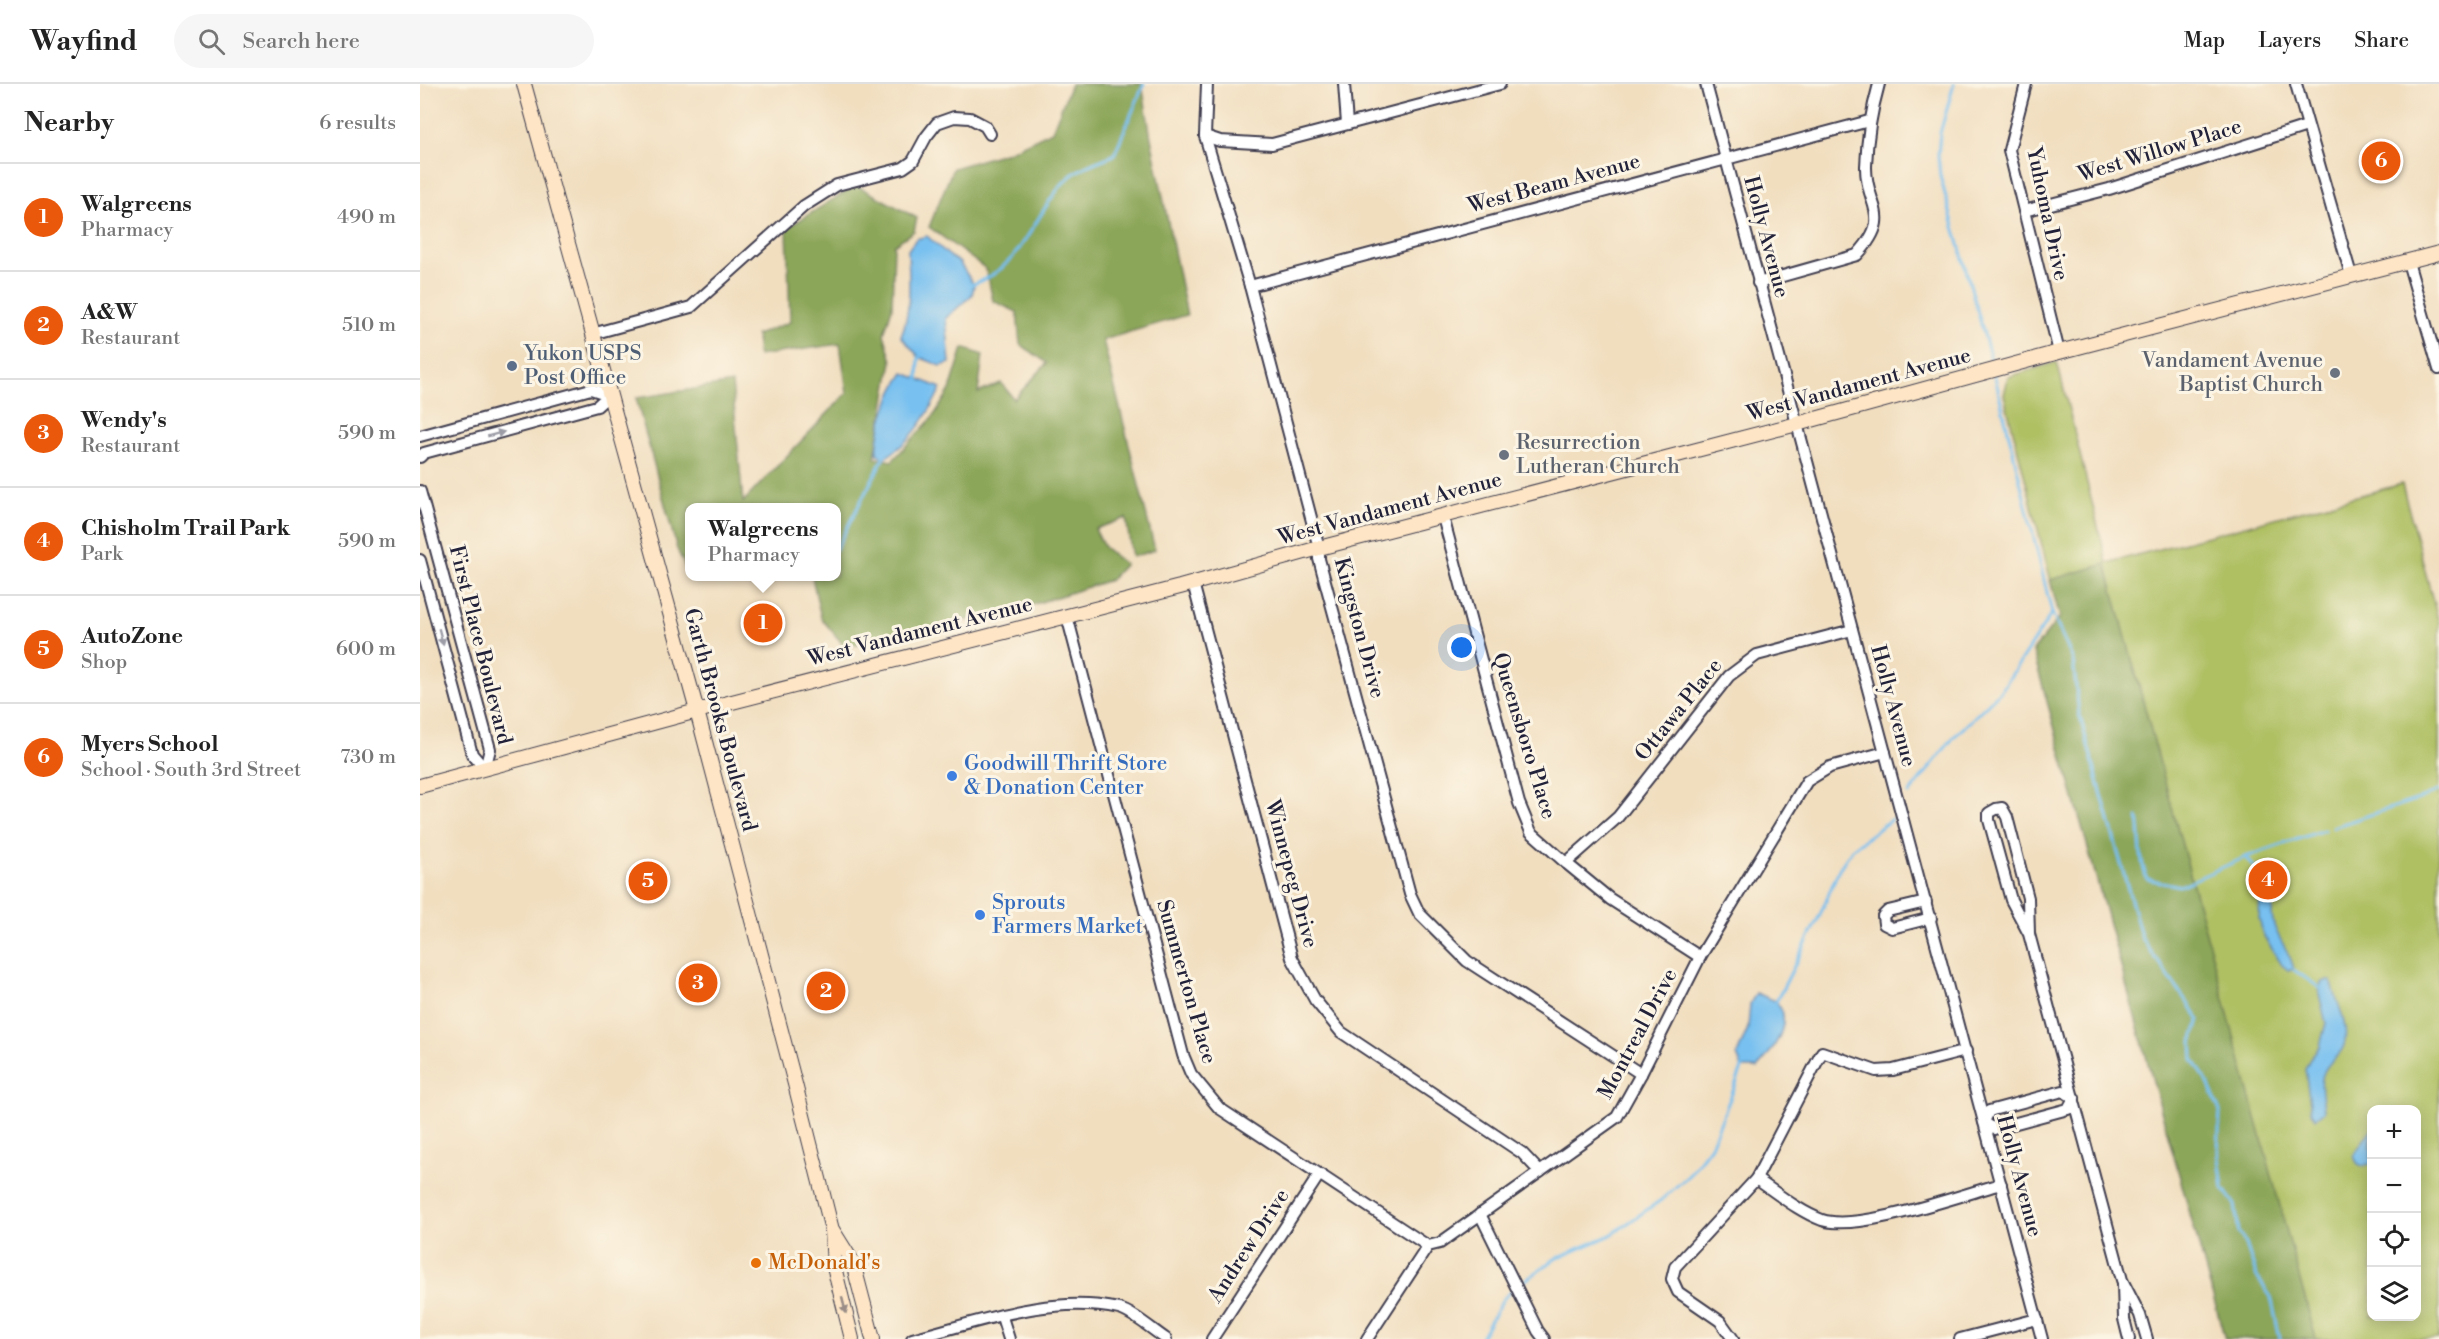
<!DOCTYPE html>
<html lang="en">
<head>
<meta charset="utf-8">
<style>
  :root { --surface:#fff; --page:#f6f6f6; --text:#222; --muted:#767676; --line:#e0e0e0; --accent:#ea580c }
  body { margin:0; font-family:"Libre Bodoni",serif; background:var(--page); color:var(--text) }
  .controls { position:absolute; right:18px; bottom:18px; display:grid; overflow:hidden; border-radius:12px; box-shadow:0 3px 15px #0003 }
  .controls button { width:54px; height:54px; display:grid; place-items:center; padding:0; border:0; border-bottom:2px solid var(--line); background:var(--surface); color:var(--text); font:30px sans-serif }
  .you { position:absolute; left:1042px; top:564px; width:21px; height:21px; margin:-15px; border:4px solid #fff; border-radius:50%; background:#1a73e8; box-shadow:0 0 0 9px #1a73e833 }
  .badge { display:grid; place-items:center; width:39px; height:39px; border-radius:50%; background:var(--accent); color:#fff; font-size:20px; font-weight:700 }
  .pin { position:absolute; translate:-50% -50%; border:3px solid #fff; box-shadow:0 2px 6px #0006 }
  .popup { position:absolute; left:265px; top:419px; width:156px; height:78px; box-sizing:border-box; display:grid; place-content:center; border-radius:12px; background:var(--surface); filter:drop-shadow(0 2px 4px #0005); font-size:20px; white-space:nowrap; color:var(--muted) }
  .popup b { font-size:22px; color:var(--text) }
  .popup::after { content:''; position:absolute; left:50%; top:100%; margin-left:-12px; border:12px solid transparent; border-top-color:var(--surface) }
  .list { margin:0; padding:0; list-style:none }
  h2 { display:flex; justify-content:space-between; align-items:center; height:78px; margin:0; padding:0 24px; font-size:26px }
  h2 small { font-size:20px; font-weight:400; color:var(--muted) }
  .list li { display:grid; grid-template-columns:39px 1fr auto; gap:18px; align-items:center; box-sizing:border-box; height:108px; padding:0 24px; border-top:2px solid var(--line) }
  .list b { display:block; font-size:22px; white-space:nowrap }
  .list p { margin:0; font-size:20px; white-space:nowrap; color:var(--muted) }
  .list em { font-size:20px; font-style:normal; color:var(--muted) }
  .icon { flex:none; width:33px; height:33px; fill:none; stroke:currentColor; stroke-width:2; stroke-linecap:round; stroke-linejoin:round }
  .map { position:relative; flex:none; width:2019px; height:1255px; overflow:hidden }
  header { display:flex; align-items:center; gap:36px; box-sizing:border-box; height:84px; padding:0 30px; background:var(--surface); border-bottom:2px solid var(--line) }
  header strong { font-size:28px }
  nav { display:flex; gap:33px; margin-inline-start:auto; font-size:21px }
  .search { width:420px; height:54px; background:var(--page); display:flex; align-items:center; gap:15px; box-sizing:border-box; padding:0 21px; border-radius:33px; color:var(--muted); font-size:22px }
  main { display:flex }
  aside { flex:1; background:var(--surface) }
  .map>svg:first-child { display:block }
</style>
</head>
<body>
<header>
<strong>Wayfind</strong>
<div class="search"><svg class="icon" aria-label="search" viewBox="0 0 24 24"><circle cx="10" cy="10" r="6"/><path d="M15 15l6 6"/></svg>Search here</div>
<nav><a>Map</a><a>Layers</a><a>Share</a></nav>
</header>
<main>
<aside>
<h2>Nearby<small>6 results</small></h2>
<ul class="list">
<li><span class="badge">1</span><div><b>Walgreens</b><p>Pharmacy</p></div><em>490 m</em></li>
<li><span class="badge">2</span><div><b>A&amp;W</b><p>Restaurant</p></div><em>510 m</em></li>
<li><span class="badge">3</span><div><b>Wendy's</b><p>Restaurant</p></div><em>590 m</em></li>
<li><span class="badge">4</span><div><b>Chisholm Trail Park</b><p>Park</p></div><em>590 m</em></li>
<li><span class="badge">5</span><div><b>AutoZone</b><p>Shop</p></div><em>600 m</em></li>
<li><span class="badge">6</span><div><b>Myers School</b><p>School · South 3rd Street</p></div><em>730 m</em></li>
</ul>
</aside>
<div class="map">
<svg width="2019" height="1255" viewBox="0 0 2019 1255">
  <rect width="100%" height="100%" fill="#fcf5e5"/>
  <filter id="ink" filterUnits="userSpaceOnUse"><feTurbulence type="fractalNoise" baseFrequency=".0167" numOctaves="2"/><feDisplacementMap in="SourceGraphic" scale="12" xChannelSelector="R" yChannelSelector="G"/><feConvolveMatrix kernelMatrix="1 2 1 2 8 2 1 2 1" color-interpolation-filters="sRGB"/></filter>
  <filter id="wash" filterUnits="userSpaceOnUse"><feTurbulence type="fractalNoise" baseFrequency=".008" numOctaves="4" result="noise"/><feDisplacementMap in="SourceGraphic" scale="24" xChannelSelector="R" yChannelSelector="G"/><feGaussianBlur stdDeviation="1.35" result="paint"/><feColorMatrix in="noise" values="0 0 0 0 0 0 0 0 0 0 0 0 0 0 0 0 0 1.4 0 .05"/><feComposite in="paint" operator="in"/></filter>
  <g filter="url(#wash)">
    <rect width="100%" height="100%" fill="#f1debf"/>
    <path fill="#afc063" stroke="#68714f" stroke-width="1.5" fill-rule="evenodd" d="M1637,278L1687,479L1982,400L2019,539V1255H1805L1613,567L1640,533L1584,311L1588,293ZM1952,1026H1996V1232H1952Z"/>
    <g fill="#8ba659" stroke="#56644a" stroke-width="1.5">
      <polygon points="651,0 722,0 731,54 767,231 683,256 735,466 712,473 706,434 675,445 684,463 705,480 690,496 599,525 425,563 401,534 392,493 416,492 416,424 270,424 269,488 267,487 257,465 216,314 312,299 323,418 427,309 420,260 338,272 336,251 370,238 367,144 436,101 497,134 494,147 474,161 472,224 464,250 472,277 455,374 472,377 513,333 530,306 543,264 563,271 558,309 581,299 594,315 627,279 600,260 597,228 573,217 566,185 509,143 533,84 588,68 632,47"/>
      <polygon points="1686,480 1896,1255 1805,1255 1613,567 1640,533 1630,496"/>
    </g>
    <g fill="#77c0f0" stroke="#4c7196" stroke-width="1.5">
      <path d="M507,152L532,174L539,178L554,201L552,211L526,234L530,279L521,282L499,273L481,252C492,225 489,194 488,166L496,155Z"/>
      <path d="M484,289L521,304C507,333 491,359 463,375L457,369C459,342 468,311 484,289Z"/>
      <path d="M1841,792H1852L1857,801C1856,810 1852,820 1852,829C1852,850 1871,866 1874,886H1868L1862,881L1843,851L1839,834Z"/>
      <path d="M1905,897H1910L1913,902C1917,921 1930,942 1924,961C1922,969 1915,973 1910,979C1896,994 1903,1010 1904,1027L1896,1034L1891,1027L1885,985L1891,973L1900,962L1906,939L1899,910L1901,899Z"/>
      <path d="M1336,909L1356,917C1358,921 1363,926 1363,931C1366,950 1349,971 1337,984H1322L1317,971L1328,944L1330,920Z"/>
      <polygon points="1951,1045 1951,1081 1943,1082 1938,1080 1934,1071"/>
    </g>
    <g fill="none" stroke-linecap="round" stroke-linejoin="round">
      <g stroke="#77c0f0" stroke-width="3">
        <polyline points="1534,0 1520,49 1518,71 1520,92 1573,283"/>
        <path d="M551,201C604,184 612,132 645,97C659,83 677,78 694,71L724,0"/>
        <polyline points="1574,289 1632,529 1653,576 1659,629 1722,855 1779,935 1772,958 1773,975 1788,999 1800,1027 1798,1067 1803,1104 1815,1121 1819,1149 1826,1160 1837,1193 1851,1213 1860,1255"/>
        <polyline points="498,296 499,273 503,272"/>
        <polyline points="416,465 464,373"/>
        <polyline points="1489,710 1533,654 1581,607 1632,529"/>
        <path d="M1718,734C1721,754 1719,776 1727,795L1760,802L1826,773L1904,746"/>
        <polyline points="1913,743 2005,713 2019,706"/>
        <polyline points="1826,773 1841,792"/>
        <polyline points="1874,886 1900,904"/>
        <polyline points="1355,920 1400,831 1419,785 1433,764 1472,735"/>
        <polyline points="1099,1201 1135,1175 1191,1151 1241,1116 1269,1091 1291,1062 1323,982"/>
        <polyline points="1060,1255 1083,1215 1094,1205"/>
      </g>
    </g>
  </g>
  <g filter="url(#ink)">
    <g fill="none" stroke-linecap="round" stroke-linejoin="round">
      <g stroke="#413e4f" stroke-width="14">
        <g id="street">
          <polyline points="787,0 785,52 830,202 899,464 899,475 990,810 999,829 1047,877 1221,990"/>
          <polyline points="924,0 927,40"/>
          <polyline points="1286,0 1622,1255"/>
          <polyline points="1606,0 1589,66 1639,268"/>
          <polyline points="1876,0 1931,191"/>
          <polyline points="785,52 800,57 852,60 1080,0"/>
          <polyline points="1604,127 1689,105 1887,42"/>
          <polyline points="1988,178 2019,285"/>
          <path d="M1338,199L1437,171C1475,130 1445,123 1446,82C1447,53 1451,28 1459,0"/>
          <polyline points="830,202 1449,37"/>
          <polyline points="172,250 271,223 384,122 417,101 483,84 493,77 506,53 517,39 534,33 550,34 565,42 570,50"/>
          <polyline points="0,352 171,305 189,311 177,322 4,369 0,373"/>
          <polyline points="0,407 70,665 65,685"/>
          <polyline points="1023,433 1099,719 1111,748 1146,779 1190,815 1280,873"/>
          <polyline points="0,476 52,670 65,685"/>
          <polyline points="773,499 872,874 895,916 921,948 1102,1069 1120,1088"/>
          <polyline points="647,532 763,971 771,990 799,1024 1008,1162"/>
          <polyline points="1146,779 1198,733 1309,592 1337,571 1432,546"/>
          <polyline points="1506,818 1468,827 1463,832 1464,840 1472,844 1511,834"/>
          <polyline points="1609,850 1608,814 1587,733 1582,724 1576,725 1569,729 1569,736 1591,816 1609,850 1702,1196 1720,1231 1727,1255"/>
          <polygon points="1643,1007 1654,1014 1648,1025 1574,1045 1564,1038 1569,1027"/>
          <path d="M1336,1095C1357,1109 1378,1127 1402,1136C1439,1148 1540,1111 1581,1100"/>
          <polyline points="1060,1130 1118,1247 1124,1255"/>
          <polyline points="1703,1200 1704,1235 1709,1255"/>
          <polyline points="582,1233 589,1255"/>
          <path d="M492,1255C559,1238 630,1210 699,1225C712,1228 734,1247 746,1255"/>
          <polyline points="792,1255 899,1091"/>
          <polyline points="947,1255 1008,1162 1020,1159 1197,1033 1221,990 1280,873 1387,697 1410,683 1465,668"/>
          <polyline points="1313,1255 1300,1237 1258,1208 1252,1195 1255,1183 1336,1095 1402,968 1456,987 1473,986 1546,967"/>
          <polyline points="1540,1255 1617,1235"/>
        </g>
      </g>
      <g stroke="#413e4f" stroke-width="16">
        <g id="secondary">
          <polyline points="104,0 277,627 375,1000 412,1146 414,1183 432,1255"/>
          <polyline points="0,702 277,627 760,503 899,464 1377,340 1639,268 2019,169"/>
          <polyline points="413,1147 433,1179 453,1255"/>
        </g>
      </g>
      <use href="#street" stroke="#fff" stroke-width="10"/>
      <use href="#secondary" stroke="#fde5c5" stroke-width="14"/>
    </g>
    <defs><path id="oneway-solid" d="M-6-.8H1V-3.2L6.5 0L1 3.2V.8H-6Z" transform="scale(1.5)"/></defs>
    <g fill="#9c9ca7">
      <use href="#oneway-solid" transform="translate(76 350) rotate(-15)"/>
      <use href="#oneway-solid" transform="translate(21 553) rotate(75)"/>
    </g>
    <use fill="#9a8d87" href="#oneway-solid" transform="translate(424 1221) rotate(76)"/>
  </g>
  <circle fill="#5c6f8a" stroke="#fcf5e5" stroke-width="2" cx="92" cy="282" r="6"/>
  <g fill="#6b7280" stroke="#fcf5e5" stroke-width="2">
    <circle cx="1915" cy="289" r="6"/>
    <circle cx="1084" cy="371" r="6"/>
  </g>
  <g fill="#3f7fe0" stroke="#fcf5e5" stroke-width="2">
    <circle cx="532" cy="692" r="6"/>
    <circle cx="560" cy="831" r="6"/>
  </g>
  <circle fill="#e8710a" stroke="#fcf5e5" stroke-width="2" cx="336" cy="1179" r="6"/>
  <g text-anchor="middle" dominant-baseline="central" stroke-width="6" stroke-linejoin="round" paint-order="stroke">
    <g font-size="21" fill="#22223b" stroke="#fcf5e5">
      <text transform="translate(1740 67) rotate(-17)">West Willow Place</text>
      <text transform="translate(1134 100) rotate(-15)">West Beam Avenue</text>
      <text transform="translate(1627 130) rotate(78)">Yuhoma Drive</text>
      <text transform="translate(1346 153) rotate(75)">Holly Avenue</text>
      <text transform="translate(1439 301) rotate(-15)">West Vandament Avenue</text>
      <text transform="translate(970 425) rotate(-15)">West Vandament Avenue</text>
      <text transform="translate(939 544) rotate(75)">Kingston Drive</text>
      <text transform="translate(500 548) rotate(-14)">West Vandament Avenue</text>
      <text transform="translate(60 561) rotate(76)">First Place Boulevard</text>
      <text transform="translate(1473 622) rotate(75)">Holly Avenue</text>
      <text transform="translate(1259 626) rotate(-51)">Ottawa Place</text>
      <text transform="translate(300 636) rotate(75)">Garth Brooks Boulevard</text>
      <text transform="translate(1104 652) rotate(73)">Queensboro Place</text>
      <text transform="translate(871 790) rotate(75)">Winnepeg Drive</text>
      <text transform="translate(766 898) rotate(74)">Summerton Place</text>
      <text transform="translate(1218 950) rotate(-62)">Montreal Drive</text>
      <text transform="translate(1599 1092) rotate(75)">Holly Avenue</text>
      <text transform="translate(829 1162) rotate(-57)">Andrew Drive</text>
    </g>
    <g font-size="21" fill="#4e5e75" stroke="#fcf5e5" text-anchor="start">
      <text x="104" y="270">Yukon USPS<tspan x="104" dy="24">Post Office</tspan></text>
    </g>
    <g font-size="21" fill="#5b616d" stroke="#fcf5e5" text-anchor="end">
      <text x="1903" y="277">Vandament Avenue<tspan x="1903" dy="24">Baptist Church</tspan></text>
      <text x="1096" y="359" text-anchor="start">Resurrection<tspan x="1096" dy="24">Lutheran Church</tspan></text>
    </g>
    <g font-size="21" fill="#366cbe" stroke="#fcf5e5" text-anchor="start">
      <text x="544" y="680">Goodwill Thrift Store<tspan x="544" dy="24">&amp; Donation Center</tspan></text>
      <text x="572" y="819">Sprouts<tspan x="572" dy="24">Farmers Market</tspan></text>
    </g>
    <g font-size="21" fill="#c56008" stroke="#fcf5e5" text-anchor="start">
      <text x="348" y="1179">McDonald's</text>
    </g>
  </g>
</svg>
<div class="controls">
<button>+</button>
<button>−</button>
<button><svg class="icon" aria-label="locate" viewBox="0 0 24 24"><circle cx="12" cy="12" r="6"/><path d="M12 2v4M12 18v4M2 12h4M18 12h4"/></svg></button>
<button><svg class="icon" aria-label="layers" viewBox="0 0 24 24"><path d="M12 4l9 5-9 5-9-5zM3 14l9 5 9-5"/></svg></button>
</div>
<div class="you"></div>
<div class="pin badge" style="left:343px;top:539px">1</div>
<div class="popup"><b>Walgreens</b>Pharmacy</div>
<div class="pin badge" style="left:406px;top:907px">2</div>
<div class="pin badge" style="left:278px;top:899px">3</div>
<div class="pin badge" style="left:1848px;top:796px">4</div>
<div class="pin badge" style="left:228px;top:797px">5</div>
<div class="pin badge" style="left:1961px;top:77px">6</div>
</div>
</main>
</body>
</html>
